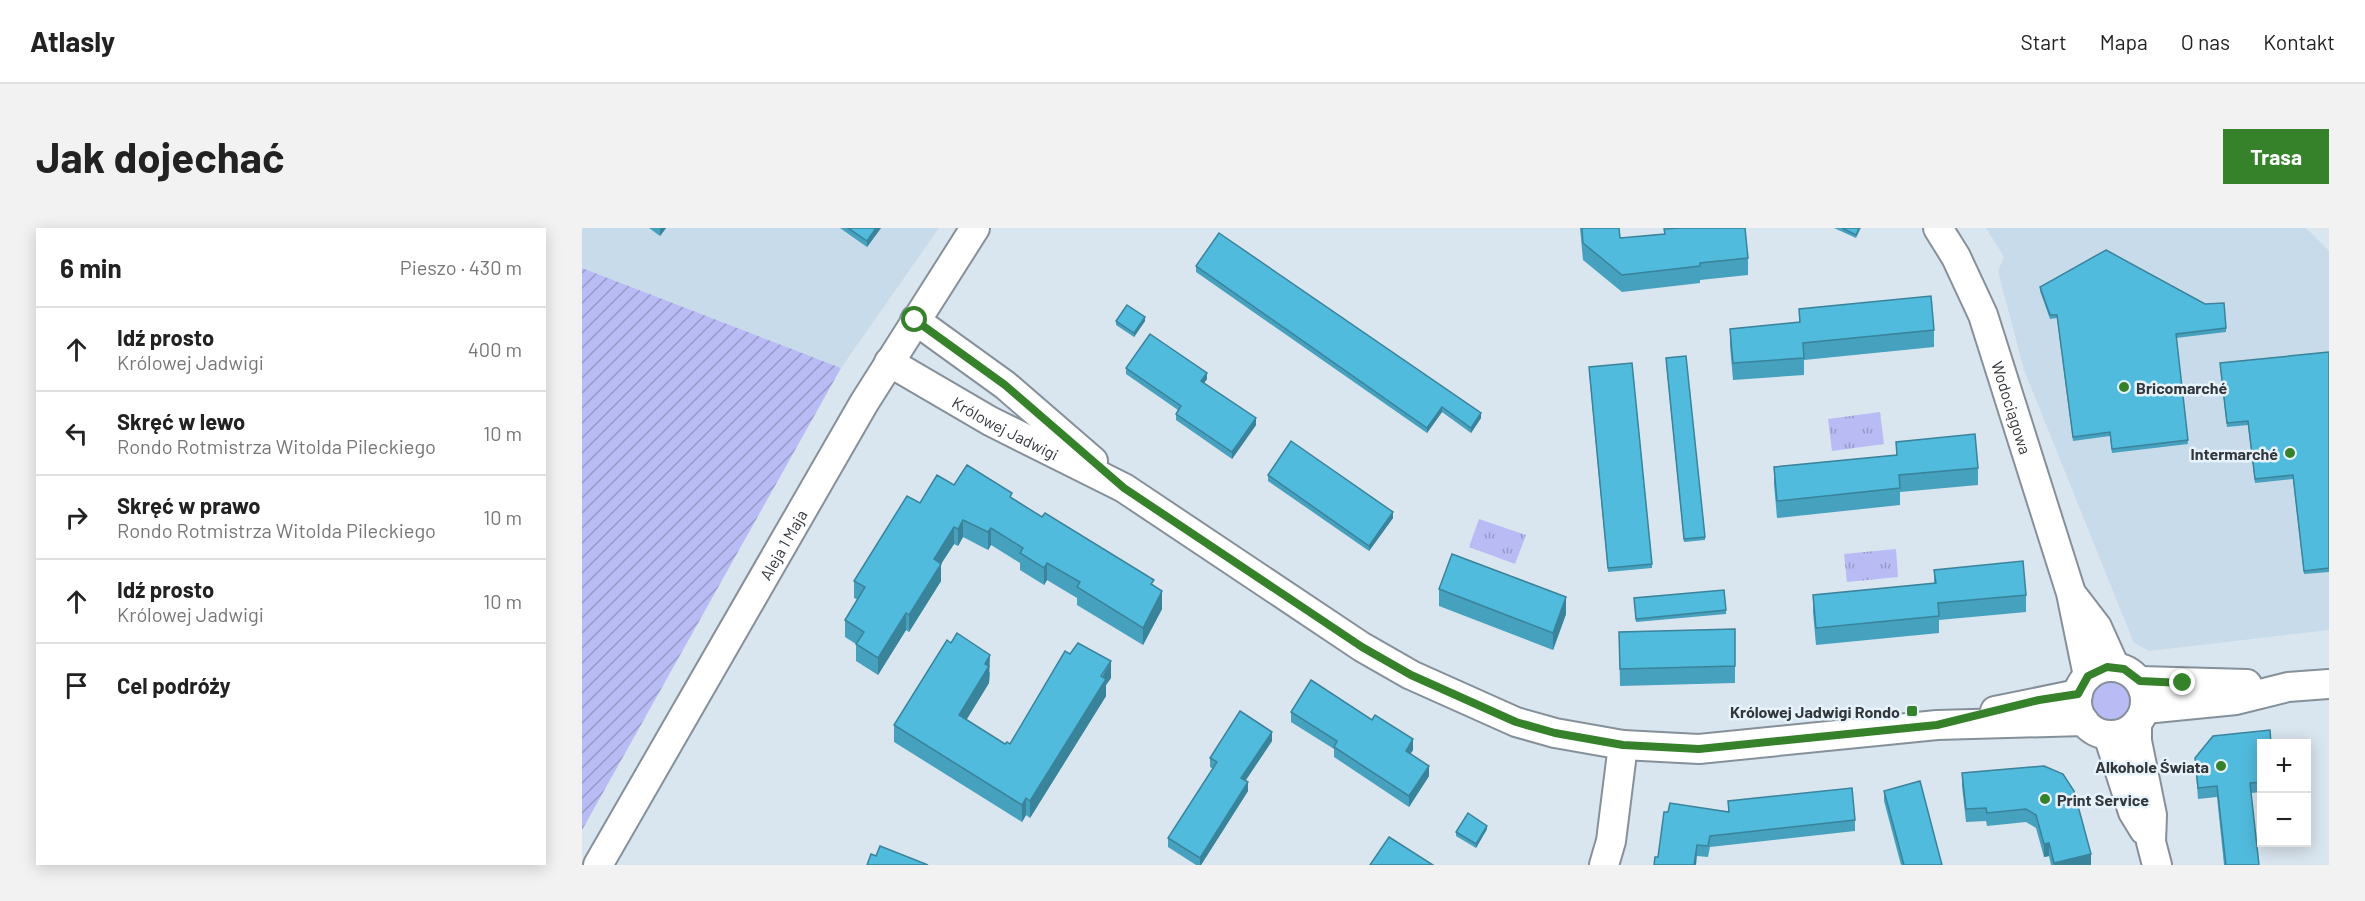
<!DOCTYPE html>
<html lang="pl">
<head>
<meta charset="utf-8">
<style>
  :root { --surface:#fff; --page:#f2f2f2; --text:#222; --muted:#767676; --line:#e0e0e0; --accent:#36822a }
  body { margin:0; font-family:Barlow,sans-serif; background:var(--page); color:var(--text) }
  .controls { position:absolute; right:18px; bottom:18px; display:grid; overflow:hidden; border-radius:0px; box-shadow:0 3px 15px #0003 }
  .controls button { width:54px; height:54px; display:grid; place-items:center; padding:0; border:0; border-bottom:2px solid var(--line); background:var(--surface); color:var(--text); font:30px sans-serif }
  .stop { position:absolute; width:18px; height:18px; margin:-14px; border:4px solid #36822a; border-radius:50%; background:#fff }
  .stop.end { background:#36822a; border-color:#fff; box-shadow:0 2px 6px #0008 }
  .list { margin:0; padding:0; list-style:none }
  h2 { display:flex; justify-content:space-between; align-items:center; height:78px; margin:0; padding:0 24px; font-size:26px }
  h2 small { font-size:20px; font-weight:400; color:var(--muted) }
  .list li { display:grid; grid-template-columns:39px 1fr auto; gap:18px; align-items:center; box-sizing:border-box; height:84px; padding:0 24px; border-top:2px solid var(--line) }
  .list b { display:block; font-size:22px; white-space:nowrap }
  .list p { margin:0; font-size:20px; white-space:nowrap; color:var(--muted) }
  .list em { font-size:20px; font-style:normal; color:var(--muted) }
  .icon { flex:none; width:33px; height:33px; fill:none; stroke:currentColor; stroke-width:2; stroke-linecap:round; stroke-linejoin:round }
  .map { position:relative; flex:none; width:1747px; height:637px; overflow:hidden; border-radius:0px }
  header { display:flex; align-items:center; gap:36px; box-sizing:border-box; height:84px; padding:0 30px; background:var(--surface); border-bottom:2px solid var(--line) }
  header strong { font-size:28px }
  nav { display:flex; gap:33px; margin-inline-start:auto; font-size:21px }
  .intro { display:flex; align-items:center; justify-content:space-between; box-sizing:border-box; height:144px; padding:0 36px }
  h1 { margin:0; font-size:42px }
  .button { padding:15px 27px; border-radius:0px; background:var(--accent); color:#fff; font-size:21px; font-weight:700 }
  main { display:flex; gap:36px; padding:0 36px }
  aside { flex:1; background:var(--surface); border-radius:0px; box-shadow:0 3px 15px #0003 }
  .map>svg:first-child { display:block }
</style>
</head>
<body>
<header>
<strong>Atlasly</strong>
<nav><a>Start</a><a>Mapa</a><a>O nas</a><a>Kontakt</a></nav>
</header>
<div class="intro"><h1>Jak dojechać</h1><a class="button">Trasa</a></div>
<main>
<aside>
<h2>6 min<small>Pieszo · 430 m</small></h2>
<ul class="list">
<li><svg class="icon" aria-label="ahead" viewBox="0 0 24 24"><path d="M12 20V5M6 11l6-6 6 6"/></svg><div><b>Idź prosto</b><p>Królowej Jadwigi</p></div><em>400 m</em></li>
<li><svg class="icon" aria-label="left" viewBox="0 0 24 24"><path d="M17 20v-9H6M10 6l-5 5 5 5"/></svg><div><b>Skręć w lewo</b><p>Rondo Rotmistrza Witolda Pileckiego</p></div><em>10 m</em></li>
<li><svg class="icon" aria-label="right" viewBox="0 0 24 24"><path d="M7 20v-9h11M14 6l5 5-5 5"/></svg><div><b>Skręć w prawo</b><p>Rondo Rotmistrza Witolda Pileckiego</p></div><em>10 m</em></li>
<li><svg class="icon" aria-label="ahead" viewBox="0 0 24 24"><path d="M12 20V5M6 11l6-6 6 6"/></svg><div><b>Idź prosto</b><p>Królowej Jadwigi</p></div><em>10 m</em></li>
<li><svg class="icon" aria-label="arrive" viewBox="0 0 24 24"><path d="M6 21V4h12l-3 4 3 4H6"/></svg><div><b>Cel podróży</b></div></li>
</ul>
</aside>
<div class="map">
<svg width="1747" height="637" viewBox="0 0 1747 637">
  <defs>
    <pattern id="park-tufts" width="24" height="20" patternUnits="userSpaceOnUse" patternTransform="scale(1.5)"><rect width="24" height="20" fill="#b9bbf5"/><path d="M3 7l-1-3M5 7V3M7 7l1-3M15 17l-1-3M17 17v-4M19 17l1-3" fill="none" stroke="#9799c8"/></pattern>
    <pattern id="garden-furrows" width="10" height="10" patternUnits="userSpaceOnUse" patternTransform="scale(1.5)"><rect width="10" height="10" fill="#b9bbf5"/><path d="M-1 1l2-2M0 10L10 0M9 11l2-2" fill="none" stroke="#9799c8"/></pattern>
  </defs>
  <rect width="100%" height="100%" fill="#d9e5ef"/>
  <g fill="#c8dbea">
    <polygon points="0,0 357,0 259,140 0,40"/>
    <polygon points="1404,0 1724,0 1747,23 1747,402 1567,423 1552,415 1442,142 1416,43 1422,29"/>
  </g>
  <circle fill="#b9bbf5" cx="1529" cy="472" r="21"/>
  <g fill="url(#park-tufts)">
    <polygon points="1298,184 1302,216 1250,223 1246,191"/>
    <polygon points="897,291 944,307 933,336 887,319"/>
    <polygon points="1314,321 1316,349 1265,354 1262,326"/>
  </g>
  <polygon fill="url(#garden-furrows)" points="0,40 259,140 0,602"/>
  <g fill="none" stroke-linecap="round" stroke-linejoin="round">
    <g stroke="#859099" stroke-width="32">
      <g id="minor">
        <path id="s1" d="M1356,0L1374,29L1401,87L1489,365L1506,448"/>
        <polyline points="333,92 423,157 511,233"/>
        <path id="s2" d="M307,134L408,193L542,260L780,419L829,447L934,494L973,505L1041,517L1117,521L1355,497L1502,493"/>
        <polyline points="1492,369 1515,399 1533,439"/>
        <circle cx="1529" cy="473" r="34"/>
        <polyline points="1558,453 1665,456"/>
        <polyline points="1563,481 1654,472 1706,459 1747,456"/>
        <polyline points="1413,483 1496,466"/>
        <polyline points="1555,495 1555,513 1570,587 1569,614 1575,637"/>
        <polyline points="1526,507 1551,584 1562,602"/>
        <path id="s3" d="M16,637L282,175L393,0"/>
        <polyline points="1022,637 1029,613 1041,517"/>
      </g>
    </g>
    <use href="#minor" stroke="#fff" stroke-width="28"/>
  </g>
  <g fill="#46a1be">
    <polygon points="67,0 84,0 78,8"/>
    <polygon points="258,0 299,0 285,19"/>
    <polygon points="998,0 1037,0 1038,10 1082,6 1082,1 1166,30 1166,47 1118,52 1118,55 1040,64 1001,32"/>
    <polygon points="1252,0 1279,0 1274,10"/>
    <polygon points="614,38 899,190 889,205 860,184 845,205 614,44"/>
    <polygon points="1458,59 1644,100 1644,104 1594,110 1606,216 1530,225 1528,208 1491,213 1475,90 1468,91 1458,63"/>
    <polygon points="1217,81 1352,102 1352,119 1222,132 1222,147 1151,152 1148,118 1148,101 1217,94"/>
    <polygon points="534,93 563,93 552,109 534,97"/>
    <polygon points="1747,124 1747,344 1722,346 1711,251 1673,255 1666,197 1645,199 1638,139"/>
    <polygon points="1084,134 1123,309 1123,312 1102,314"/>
    <polygon points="544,140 625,151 622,155 674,197 650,231 594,192 594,186 596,182 544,146"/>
    <polygon points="1007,143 1070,336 1070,340 1026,344"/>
    <polygon points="1314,214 1396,240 1396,257 1318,264 1318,277 1195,290 1192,256 1192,239 1314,227"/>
    <polygon points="686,247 811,290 787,323 686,253"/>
    <polygon points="372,257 430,271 572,358 580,381 561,417 495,377 495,370 465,352 462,357 438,342 438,335 409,317 406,322 381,309 376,318 372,316 359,336 359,353 327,404 324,402 296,447 274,433 274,416 263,409 263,392 276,372 272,370 272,353 338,275"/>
    <polygon points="1352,342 1444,367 1444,384 1357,392 1357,405 1234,417 1231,384 1231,367 1352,355"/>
    <polygon points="857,361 984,386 971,422 857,378"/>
    <polygon points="1052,370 1144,382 1144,386 1054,394"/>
    <polygon points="1153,401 1153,455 1038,458 1037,404"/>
    <polygon points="408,444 407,455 384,492 423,516 428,516 529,450 524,457 524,468 448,590 444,587 440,594 312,514 312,497"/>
    <polygon points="709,484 831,522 828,526 847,548 827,579 752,529 752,521 709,494"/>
    <polygon points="690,513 664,552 666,563 619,637 614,637 586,619 586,610 631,541 628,539 628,530"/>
    <polygon points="1680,516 1680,564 1669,565 1677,637 1642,637 1635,569 1616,571 1613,530"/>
    <polygon points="1462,538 1509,637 1469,637 1467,628 1462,629 1454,600 1444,594 1405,598 1404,593 1384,594 1380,558 1380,545"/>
    <polygon points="1302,563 1360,637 1319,637 1302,573"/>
    <polygon points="1146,573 1273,592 1273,603 1128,619 1126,629 1115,628 1114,637 1072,637 1076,629 1146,584"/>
    <polygon points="905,601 894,620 874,608 874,604"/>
  </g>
  <g fill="#39839b">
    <polygon points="78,0 84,0 78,8"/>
    <polygon points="294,0 299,0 285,19 285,13"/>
    <polygon points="563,89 563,93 552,109 552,105"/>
    <polygon points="625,145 625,151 619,159 619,153"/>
    <polygon points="860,179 860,184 845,205 845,200"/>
    <polygon points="899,185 899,190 889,205 889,200"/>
    <polygon points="674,190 674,197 650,231 650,224"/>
    <polygon points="811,284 811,290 787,323 787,318"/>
    <polygon points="381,292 381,309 376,318 376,301"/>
    <polygon points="372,299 372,316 359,336 359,353 327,404 327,387 352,331"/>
    <polygon points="409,300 409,317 406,322 406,304"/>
    <polygon points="465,335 465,352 462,357 462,340"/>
    <polygon points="580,363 580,381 561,417 561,400"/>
    <polygon points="984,369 984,386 971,422 971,405"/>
    <polygon points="324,385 324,402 296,447 296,430"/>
    <polygon points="408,427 407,455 377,504 377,487"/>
    <polygon points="529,433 529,450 524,457 524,468 448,590 448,573"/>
    <polygon points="690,504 690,513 659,559 659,550"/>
    <polygon points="831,511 831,522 824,533 824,523"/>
    <polygon points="847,538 847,548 827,579 827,568"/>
    <polygon points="666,554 666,563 619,637 618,637 618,630"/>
    <polygon points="444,570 444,587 440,594 440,577"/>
    <polygon points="905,598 905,601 894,620 894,616"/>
    <polygon points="1467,615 1467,628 1462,629 1462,616"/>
    <polygon points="1115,617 1114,637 1112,637"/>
    <polygon points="1509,626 1509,637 1472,637 1472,635"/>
  </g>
  <g fill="#51bbdd" stroke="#39839b" stroke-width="1.5">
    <polygon points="266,0 294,0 285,13"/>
    <polygon points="1000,0 1037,0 1038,10 1083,6 1082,1 1098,0 1163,0 1166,30 1118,35 1118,38 1040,47 1001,15"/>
    <polygon points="1260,0 1277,0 1274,7"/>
    <polygon points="637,5 899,185 889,200 860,179 845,200 614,38"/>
    <polygon points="1524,22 1623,76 1642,75 1644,100 1594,106 1606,212 1530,221 1528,204 1491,209 1475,87 1468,87 1458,59"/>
    <polygon points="1349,68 1352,102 1221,115 1222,130 1151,135 1148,101 1218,94 1217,81"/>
    <polygon points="545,77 563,89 552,105 534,93"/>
    <polygon points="568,106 625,145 619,153 674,190 650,224 594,186 599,178 544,140"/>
    <polygon points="1747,124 1747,340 1722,343 1711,247 1673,251 1666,193 1645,195 1638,135"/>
    <polygon points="1104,128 1123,309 1102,311 1084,130"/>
    <polygon points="1050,135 1070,336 1026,340 1007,139"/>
    <polygon points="1393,206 1396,240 1317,247 1318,260 1195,273 1192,239 1315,227 1314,214"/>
    <polygon points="709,213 811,284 787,318 686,247"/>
    <polygon points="385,237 430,265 428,269 460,289 463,285 572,352 569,356 580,363 561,400 495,359 498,354 465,335 462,340 438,325 441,320 409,300 406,304 381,292 376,301 372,299 352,331 359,336 327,387 324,385 296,430 274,416 282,404 263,392 283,359 272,353 325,268 338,275 355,247 372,257"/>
    <polygon points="870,326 984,369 971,405 857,361"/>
    <polygon points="1441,333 1444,367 1356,375 1357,388 1234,400 1231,367 1354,355 1352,342"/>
    <polygon points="1142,362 1144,382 1054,391 1052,370"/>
    <polygon points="1153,401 1153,438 1038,441 1037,404"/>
    <polygon points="375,405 408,427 403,436 407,438 377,487 423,516 425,514 428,516 483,423 488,426 496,415 529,433 519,448 524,451 448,573 444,570 440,577 312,497 365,412 369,415"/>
    <polygon points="729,452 790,492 793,487 831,511 824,523 847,538 827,568 752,519 755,513 709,484"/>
    <polygon points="658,483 690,504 659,550 666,554 618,630 586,610 635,534 628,530"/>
    <polygon points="1688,502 1689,516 1680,516 1680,554 1668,555 1677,637 1644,637 1635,558 1616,560 1613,530 1631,508"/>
    <polygon points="1462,538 1481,546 1492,563 1509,626 1472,635 1467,615 1462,616 1454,587 1444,581 1405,585 1404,580 1384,581 1380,545"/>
    <polygon points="1338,553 1360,637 1322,637 1302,563"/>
    <polygon points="1270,560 1273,592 1128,608 1126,618 1115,617 1112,637 1072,637 1073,629 1076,629 1082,584 1086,584 1088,575 1147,584 1146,573"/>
    <polygon points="886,585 905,598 894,616 874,604"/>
    <polygon points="807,609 851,637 788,637"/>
    <polygon points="298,618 346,637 285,637 289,626 294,628"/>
  </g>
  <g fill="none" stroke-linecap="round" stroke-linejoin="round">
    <polyline stroke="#36822a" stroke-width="8" points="333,92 423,157 542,260 780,419 829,447 934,494 973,505 1041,517 1117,521 1355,497 1457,472 1496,466 1506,448 1525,439 1542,441 1558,453 1601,455"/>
  </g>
  <g fill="#36822a" stroke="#e6f2fc" stroke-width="2">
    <circle cx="1542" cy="159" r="6"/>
    <circle cx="1708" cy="225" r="6"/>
    <rect x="1324" y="477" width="12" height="12" rx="3"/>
    <circle cx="1639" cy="538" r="6"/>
    <circle cx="1463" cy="571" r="6"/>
  </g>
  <g text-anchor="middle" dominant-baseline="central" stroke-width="5" stroke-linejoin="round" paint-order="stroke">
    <g font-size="16" font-weight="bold" fill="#33373b" stroke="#e6f2fc" text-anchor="end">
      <text x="1554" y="159" text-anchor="start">Bricomarché</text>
      <text x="1696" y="225">Intermarché</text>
      <text x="1318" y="483">Królowej Jadwigi Rondo</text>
      <text x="1627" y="538">Alkohole Świata</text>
      <text x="1475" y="571" text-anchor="start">Print Service</text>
    </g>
    <g font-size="16" fill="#33373b" stroke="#e6f2fc">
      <text stroke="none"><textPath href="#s1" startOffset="195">Wodociągowa</textPath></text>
      <text stroke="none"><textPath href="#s2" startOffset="134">Królowej Jadwigi</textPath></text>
      <text stroke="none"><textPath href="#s3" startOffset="370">Aleja 1 Maja</textPath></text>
    </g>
  </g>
</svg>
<div class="controls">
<button>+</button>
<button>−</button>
</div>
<div class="stop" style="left:333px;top:92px"></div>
<div class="stop end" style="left:1601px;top:455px"></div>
</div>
</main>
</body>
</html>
